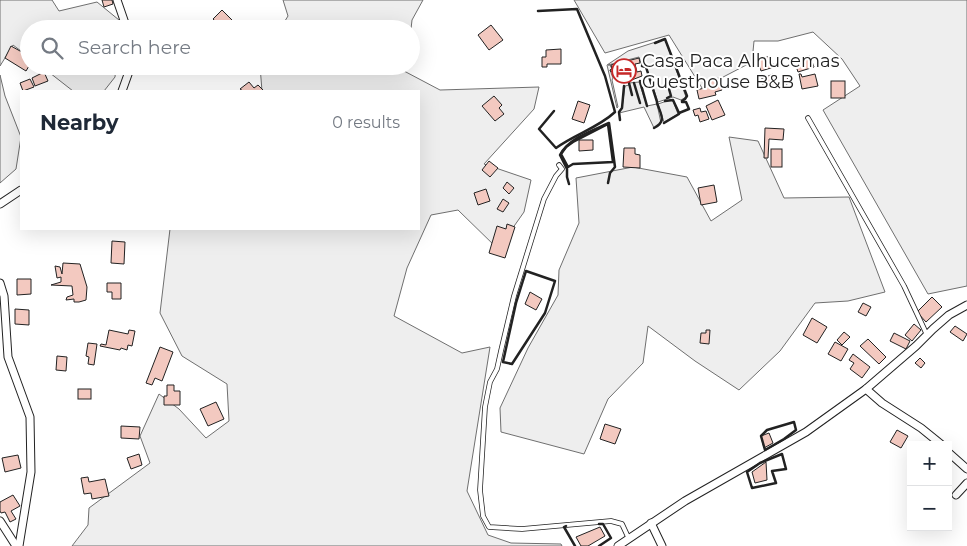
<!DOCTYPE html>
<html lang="en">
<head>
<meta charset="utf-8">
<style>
  :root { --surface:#fff; --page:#f6f6f7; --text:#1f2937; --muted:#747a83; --line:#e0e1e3 }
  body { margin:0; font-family:Montserrat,sans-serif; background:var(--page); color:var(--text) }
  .controls { position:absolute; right:15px; bottom:15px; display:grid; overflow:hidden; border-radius:0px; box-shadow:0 5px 20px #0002 }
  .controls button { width:45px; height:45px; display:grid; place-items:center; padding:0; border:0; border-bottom:1px solid var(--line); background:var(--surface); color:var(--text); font:25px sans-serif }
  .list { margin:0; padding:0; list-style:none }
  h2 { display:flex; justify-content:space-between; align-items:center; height:65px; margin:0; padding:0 20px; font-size:21px }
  h2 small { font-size:16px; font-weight:400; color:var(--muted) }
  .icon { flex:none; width:28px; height:28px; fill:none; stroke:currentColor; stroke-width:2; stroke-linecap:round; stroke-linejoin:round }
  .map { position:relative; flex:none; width:967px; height:546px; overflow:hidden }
  .search { position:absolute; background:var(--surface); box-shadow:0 5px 20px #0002; left:20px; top:20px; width:400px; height:55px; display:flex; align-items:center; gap:12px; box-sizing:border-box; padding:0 18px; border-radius:28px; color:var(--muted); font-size:19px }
  .panel { position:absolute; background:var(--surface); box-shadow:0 5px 20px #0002; left:20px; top:90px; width:400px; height:140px; border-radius:0px }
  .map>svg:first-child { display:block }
</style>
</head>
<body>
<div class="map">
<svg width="967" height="546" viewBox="0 0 967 546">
  <rect width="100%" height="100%" fill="#fff"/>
  <g fill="#eee" stroke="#6f6f6f">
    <polygon points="0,0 52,0 59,11 97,2 119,20 118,29 29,29 29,57 13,45 0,66"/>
    <polygon points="283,0 423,0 412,20 411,29 280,29 288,16"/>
    <polygon points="574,0 967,0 967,286 928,294 823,110 860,86 842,59 813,32 778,41 754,41 752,62 702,88 669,35 605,53"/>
    <polygon points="665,39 686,97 681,100 673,97 658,102 646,66 642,66 639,57 608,65 610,65 612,69 610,70 613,78 612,80 618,107 617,108 607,65 628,51"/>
    <polygon points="41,66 116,66 115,77 104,91 73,91"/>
    <polygon points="260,66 404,66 404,71 440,90 539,87 534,109 484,164 531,180 524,212 498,249 458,210 431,215 407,268 394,316 462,353 490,347 467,491 488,535 511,543 561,544 562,546 72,546 88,525 89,508 150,463 140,436 159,394 179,409 206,438 229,421 227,384 182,356 160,313 170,229 419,229 419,91 262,91"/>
    <polygon points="0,75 5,96 21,137 16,169 0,183"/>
    <polygon points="639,82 647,106 657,104 661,123 654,128 644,107 619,113 622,108 625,86 629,85 629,83"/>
    <polygon points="729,137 758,141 784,198 849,197 885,292 848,301 815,303 780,351 739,390 695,361 648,326 643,363 608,399 584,454 501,432 500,408 528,348 558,295 559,270 579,223 576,178 633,167 687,177 711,221 742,200"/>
  </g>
  <polygon fill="#ededed" stroke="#6f6f6f" points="670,100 673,101 678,114 664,122 658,104"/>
  <g fill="#f3c9c0" stroke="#222">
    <polygon points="102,0 112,0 113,4 104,7"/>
    <polygon points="222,10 233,21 224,29 213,19"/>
    <rect x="165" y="23" width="16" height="6"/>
    <polygon points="491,25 503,40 489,50 478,35"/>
    <polygon points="11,46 29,56 29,66 26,71 5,58"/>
    <polygon points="561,49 561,64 547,64 547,67 542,67 542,57 546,57 546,50"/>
    <polygon points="770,56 774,67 761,71 758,60"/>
    <polygon points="810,56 814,67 798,72 794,60"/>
    <polygon points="639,58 640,63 635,64 637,72 641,71 642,76 629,81 627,75 624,76 625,82 623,75 615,78 613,71 611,72 610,70 612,69 611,65"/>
    <polygon points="44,72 48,81 35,86 32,78"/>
    <polygon points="773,74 777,84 764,88 761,79"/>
    <polygon points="786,74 789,83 785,85 782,75"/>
    <polygon points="799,74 801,74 802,77 815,74 818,86 802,89"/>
    <polygon points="719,78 722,90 715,92 716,95 699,99 697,90 704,88 703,82"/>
    <polygon points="30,79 34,87 23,91 20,83"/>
    <rect x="831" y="81" width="14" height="17"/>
    <polygon points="249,82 254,88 258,85 264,91 243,91 240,89"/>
    <polygon points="494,96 502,105 499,108 504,114 495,121 482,106"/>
    <polygon points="718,100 725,115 712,120 706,106"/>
    <polygon points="578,101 590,105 584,123 572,119"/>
    <polygon points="700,108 701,112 706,111 709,119 700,122 698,115 695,116 693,110"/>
    <polygon points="765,128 784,129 783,140 769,139 768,158 764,158"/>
    <polygon points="579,140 593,140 593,150 579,151"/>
    <polygon points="624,148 635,148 635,154 640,155 640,168 623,167"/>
    <rect x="771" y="149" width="11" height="18"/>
    <polygon points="489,161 498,168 490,177 482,170"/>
    <polygon points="507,182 514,188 509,194 503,188"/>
    <polygon points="714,185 717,202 701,205 698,188"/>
    <polygon points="486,189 490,201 478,205 474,193"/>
    <polygon points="503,199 509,203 503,212 497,209"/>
    <polygon points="507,224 515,227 505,258 489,253 497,226 506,229"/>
    <polygon points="112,241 125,242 124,264 111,263"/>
    <polygon points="63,263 80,264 87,287 86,300 79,302 74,302 74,299 66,300 67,297 73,295 72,286 51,285 61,282 61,277 57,278 55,266 60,267 62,274"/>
    <polygon points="17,279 31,279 31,294 17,295"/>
    <polygon points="107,283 121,283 121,299 112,299 112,292 107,292"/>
    <polygon points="530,292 542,299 536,310 525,304"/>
    <polygon points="932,297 942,307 926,322 917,312"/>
    <polygon points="863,303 871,307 866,316 858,312"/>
    <polygon points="15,309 29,310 29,325 15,324"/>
    <polygon points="812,318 827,327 817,343 803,335"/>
    <polygon points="914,324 921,330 912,341 905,335"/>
    <polygon points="955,326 967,334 963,341 950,332"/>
    <polygon points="109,330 128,334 129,330 135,331 132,346 128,345 127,350 121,348 120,350 100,346 101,344 106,345"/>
    <polygon points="706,330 710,330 709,344 700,343 701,333 706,333"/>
    <polygon points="844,332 850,337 842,345 837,340"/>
    <polygon points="894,333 910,341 906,349 890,341"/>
    <polygon points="868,339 886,357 879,364 860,346"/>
    <polygon points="835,342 848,349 841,361 828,354"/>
    <polygon points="88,343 97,344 94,365 88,364 89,357 86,356"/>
    <polygon points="160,347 173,352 162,381 155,378 152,385 146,383"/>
    <polygon points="853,354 870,367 862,378 850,369 854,363 849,360"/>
    <polygon points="57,356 67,357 66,371 56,370"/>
    <polygon points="920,358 925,363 921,368 915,363"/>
    <polygon points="167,385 174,385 174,391 180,391 180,405 164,405 164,396 167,396"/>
    <rect x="78" y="389" width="13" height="10"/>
    <polygon points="216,402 224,419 208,426 200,409"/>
    <polygon points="605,424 621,429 615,444 600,439"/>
    <polygon points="121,426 140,427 139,439 121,438"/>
    <polygon points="897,430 908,436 901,448 890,442"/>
    <polygon points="769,433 773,443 764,448 761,436"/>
    <polygon points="139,454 142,465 131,469 127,458"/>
    <polygon points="18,455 21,468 5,472 2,458"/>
    <polygon points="766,462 767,480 755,483 752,472"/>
    <polygon points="88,477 89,482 105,479 109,496 92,499 91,493 84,494 81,478"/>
    <polygon points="13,495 20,506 11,511 16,519 10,522 5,512 1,513 0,511 0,502"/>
    <polygon points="600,527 605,536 588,546 581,546 576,537"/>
  </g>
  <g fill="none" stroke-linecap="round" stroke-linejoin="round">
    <g stroke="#222" stroke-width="5.5">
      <g id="lane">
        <polyline points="808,118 904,286 927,335"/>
        <polyline points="559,165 562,169 556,176 544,199 514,296 501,351 497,369 490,382 485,407 480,490 483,516 489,527 522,529 611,521 622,524 629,539"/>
      </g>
    </g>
    <g stroke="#222" stroke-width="9">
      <g id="street">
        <polyline points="117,0 127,29"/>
        <polyline points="122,91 131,66"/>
        <polyline points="0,204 21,190"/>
        <polyline points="0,283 4,296 8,357 30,417 31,472 19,546"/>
        <polyline points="866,389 882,403 921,428 942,445"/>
        <polyline points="948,452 967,469"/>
        <polyline points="956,495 967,483"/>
        <polyline points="0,521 16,546"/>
        <polyline points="651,523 662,546"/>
        <polyline points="618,546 685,501 806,432 866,389 916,346 933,329 949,315 967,305"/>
      </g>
    </g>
    <use href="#lane" stroke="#fff" stroke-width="4"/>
    <use href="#street" stroke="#fff" stroke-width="7"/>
    <g stroke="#222" stroke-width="2.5">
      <path d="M538,11L577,9L605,76L615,112C598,128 575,134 556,148L539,129L554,111"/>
      <polyline points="655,43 665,39 687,96 685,99 682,101"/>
      <polyline points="642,66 646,67 657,102"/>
      <polyline points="640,81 647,106"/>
      <polyline points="629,83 632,95"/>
      <polyline points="634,83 640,103"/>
      <polyline points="667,98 671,96 669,89"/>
      <polyline points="665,101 673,100 679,113"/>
      <polyline points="679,113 689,109 686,102 682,102"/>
      <polyline points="620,120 619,112 622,108 624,86"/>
      <polyline points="664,123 679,114"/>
      <polygon points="608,124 613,162 573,164 568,167 561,154 566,147 573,142"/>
      <path d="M654,128C667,121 661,115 657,103"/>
      <path d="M569,184L567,177V169L560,155C569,138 592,131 609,123L615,167L610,173L608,183"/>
      <polygon points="526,271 555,281 545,313 512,364 503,362 516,303"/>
      <polygon points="794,422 796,430 784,439 765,450 761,436 767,430"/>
      <polygon points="782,454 786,469 772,471 776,483 752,488 747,472 760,463"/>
      <polyline points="599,524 603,524 611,538 599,546"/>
      <polyline points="566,526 564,527 575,546"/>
    </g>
  </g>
  <defs>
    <g id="hotel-ring" transform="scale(1.25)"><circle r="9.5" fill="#fff" stroke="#c62828" stroke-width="1.5"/><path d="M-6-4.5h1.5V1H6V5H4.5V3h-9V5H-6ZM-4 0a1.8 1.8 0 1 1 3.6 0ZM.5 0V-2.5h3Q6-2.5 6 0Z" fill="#c62828"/></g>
  </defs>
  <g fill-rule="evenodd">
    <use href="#hotel-ring" x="624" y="71"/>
  </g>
  <g text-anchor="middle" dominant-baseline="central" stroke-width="4" stroke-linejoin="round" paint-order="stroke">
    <g font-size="18" fill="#222" stroke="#fff" text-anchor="start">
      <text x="642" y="61">Casa Paca Alhucemas<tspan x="642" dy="21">Guesthouse B&amp;B</tspan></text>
    </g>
  </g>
</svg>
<div class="controls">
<button>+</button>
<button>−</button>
</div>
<div class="search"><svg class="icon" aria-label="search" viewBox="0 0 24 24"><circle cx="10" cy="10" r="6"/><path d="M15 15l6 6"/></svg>Search here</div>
<section class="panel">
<h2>Nearby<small>0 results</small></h2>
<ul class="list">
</ul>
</section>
</div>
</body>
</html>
